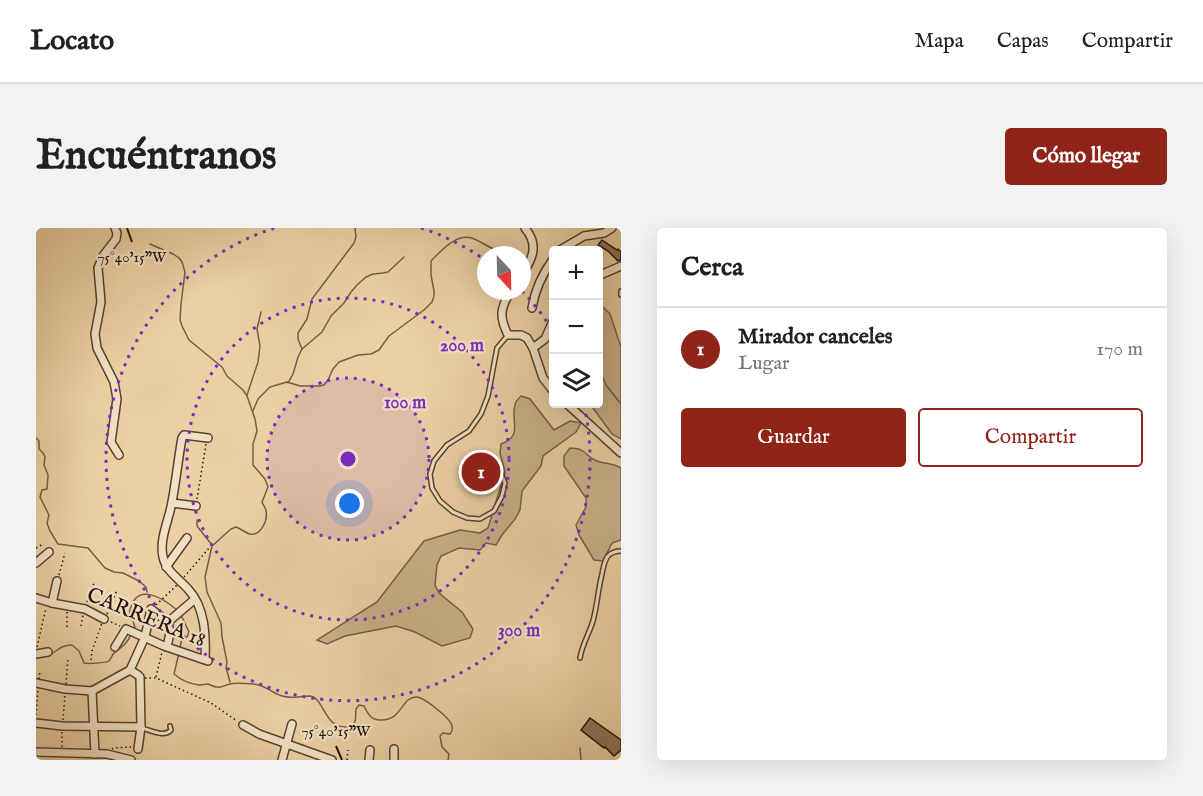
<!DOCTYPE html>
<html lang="es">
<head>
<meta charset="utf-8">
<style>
  :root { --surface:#fff; --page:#f2f2f2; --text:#202124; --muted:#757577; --line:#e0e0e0; --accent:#8f2418 }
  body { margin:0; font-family:"IM FELL English",serif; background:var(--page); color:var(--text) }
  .controls { position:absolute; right:18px; top:18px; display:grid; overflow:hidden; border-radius:6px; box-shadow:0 6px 24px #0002 }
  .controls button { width:54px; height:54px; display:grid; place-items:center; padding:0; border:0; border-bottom:2px solid var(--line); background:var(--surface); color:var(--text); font:30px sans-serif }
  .compass { position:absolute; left:441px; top:18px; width:54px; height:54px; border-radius:50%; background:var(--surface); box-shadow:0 6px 24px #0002; rotate:158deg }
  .you { position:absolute; left:314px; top:276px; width:21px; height:21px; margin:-15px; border:4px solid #fff; border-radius:50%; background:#1a73e8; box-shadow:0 0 0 9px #1a73e833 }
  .badge { display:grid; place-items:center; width:39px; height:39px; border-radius:50%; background:var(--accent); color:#fff; font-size:20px; font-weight:700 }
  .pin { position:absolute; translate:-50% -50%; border:3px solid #fff; box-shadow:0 2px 6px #0006 }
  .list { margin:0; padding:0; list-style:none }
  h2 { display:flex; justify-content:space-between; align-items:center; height:78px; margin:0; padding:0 24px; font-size:26px }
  h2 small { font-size:20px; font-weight:400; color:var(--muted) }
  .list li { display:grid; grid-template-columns:39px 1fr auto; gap:18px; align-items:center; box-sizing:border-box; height:84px; padding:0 24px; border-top:2px solid var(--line) }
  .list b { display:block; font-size:22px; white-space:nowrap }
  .list p { margin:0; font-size:20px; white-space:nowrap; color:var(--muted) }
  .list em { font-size:20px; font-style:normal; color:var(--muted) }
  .actions { display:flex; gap:12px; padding:18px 24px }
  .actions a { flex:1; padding:14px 0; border:2px solid var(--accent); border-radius:6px; text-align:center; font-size:21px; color:var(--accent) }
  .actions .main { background:var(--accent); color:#fff }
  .icon { flex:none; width:33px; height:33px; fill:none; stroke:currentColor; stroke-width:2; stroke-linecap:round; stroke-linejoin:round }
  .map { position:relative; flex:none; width:585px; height:532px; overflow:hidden; border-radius:6px }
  header { display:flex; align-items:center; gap:36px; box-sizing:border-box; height:84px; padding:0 30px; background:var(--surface); border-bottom:2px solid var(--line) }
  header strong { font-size:28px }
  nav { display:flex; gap:33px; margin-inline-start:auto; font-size:21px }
  .intro { display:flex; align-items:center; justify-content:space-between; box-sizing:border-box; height:144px; padding:0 36px }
  h1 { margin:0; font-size:42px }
  .button { padding:15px 27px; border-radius:6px; background:var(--accent); color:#fff; font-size:21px; font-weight:700 }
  main { display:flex; gap:36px; padding:0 36px }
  aside { flex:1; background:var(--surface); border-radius:6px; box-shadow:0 6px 24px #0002 }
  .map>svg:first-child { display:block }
</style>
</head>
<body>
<header>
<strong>Locato</strong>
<nav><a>Mapa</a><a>Capas</a><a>Compartir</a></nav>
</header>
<div class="intro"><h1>Encuéntranos</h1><a class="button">Cómo llegar</a></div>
<main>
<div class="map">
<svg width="585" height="532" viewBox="0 0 585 532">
  <rect width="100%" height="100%" fill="#ebd0a4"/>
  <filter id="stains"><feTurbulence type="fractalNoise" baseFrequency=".00333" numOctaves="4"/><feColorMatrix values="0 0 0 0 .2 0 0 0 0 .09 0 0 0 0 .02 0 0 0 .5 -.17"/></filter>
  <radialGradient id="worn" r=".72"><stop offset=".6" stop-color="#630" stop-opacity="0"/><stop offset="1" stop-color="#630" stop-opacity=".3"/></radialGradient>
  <g fill="#c9b089" stroke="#766048" stroke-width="1.5">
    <polygon points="567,79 574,86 585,119 585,211 576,206 554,176 562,176 562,80"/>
    <path d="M485,168L494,171L518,202L534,193L545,195L540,204L507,228L505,238L486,263L484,282L479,291L466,307L460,317L450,315L444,322L423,320L405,328L401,337L399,357L403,365L426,384L437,401L434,410L406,418L379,404L360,398L309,408L291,416L281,412L341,374L388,313L424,302L444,305L452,300L469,244L464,225L465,216C488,208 474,193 479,177C479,174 483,170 485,168Z"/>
    <path d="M534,220C551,220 548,228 561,233C569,236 577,235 585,240V312L576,315L567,333L558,332L543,307L540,297L550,279V270L528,238V228Z"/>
  </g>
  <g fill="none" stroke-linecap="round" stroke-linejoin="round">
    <g stroke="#735d45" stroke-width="1.5">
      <path d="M114,16L137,26L143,30L146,34L149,44L145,76L144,92L146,98L153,112L186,139L191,148L207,162L211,168L219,191L221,203L217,216V237L229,251L232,259L226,274C227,277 230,280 230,283C232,292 225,308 214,306C210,305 205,301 200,299L195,301L176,318L169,349L171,364L185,395L186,409L191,434L190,440L194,454"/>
      <polyline points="562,81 563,80"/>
      <polyline points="266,121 262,111 262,105 271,91 276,71 318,15 320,9 319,0"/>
      <polyline points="562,138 570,157 585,176"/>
      <polyline points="252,155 257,146 262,129 266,121 286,104 295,88 308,75 315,64 321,57 330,49 337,46 347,45 352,44 368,29"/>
      <polyline points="211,167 222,134 224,118 221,101 225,84"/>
      <path d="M217,183L222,171L234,159L251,154L264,158H284L288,157L292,152L297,141L303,134L322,127L335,126L343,122L353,108L388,82L396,74L398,68V63L395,47V33C405,23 420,5 436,10C444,13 450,18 458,21L465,19"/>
      <polyline points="0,210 3,213 3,221 7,225 9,229 8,237 12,247 11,261 6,262 4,269 13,287 11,295 14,303 22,316 52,320 69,340 78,344 87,345 103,353 110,359 111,364"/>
      <polyline points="161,292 161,298 176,317"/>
      <path d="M99,400L97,393L93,388C97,352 125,368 142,383"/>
      <polyline points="144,420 146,410 151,409 153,404 145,387"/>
      <path d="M143,425L138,446C145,452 154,456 163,457C166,457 169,456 172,456C175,457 178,459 181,459C186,460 189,457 194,456C201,454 210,456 217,456C229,457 236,465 246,468C256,471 264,468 274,468C288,469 288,501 311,499C322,497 319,489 320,481L323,477L328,478C332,486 335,492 344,492C367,493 365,468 381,469C389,470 415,491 416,498C417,503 416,503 414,506L407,505L404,508L406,519L413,526L412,532"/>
      <path d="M7,428C19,429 20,417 36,417L43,423L48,435C51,436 70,435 73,433C75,431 76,427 78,425C86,419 92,415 95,406"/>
      <polyline points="544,520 545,532"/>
    </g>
  </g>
  <g fill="#8b7459" stroke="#241107" stroke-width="1.5">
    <polygon points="566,12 581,22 582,21 585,24 585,32 582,33 572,23 562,17"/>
    <polygon points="554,490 585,512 585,522 578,528 569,519 568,520 545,502"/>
  </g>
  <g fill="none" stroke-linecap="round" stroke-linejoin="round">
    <g stroke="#56412e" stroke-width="6">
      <g id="lane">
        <polyline points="585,63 585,67"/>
        <path d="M457,253L452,260C442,261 440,258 435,249L439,240L448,233L458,235L463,241L469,255L466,268L458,283L444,291L431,290L417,284L404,273L396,260L394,246L398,233L411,217L433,203L445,186L452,168L461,120L472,107"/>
        <path d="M544,430C546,417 553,406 557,393C561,378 562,362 566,346C567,341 568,333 572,328C576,324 580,323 585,323"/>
        <path d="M105,500C115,502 128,510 135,502L134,498"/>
      </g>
    </g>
    <g stroke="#56412e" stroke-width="10">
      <g id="street">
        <polyline points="79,0 81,5 80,11 67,28 62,40 65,74 59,106 61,120 78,154 81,171 75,214 83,227"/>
        <polyline points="524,22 548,8 568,5 576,0"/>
        <path d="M486,47C497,30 503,17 489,0"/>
        <polyline points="562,48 585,38"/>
        <path d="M475,63C464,80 463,89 472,107H485L491,110L497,120L507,150L518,164"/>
        <path d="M496,80C499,61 506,46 518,30"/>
        <polyline points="497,120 509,111 518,91"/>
        <polyline points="531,176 585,225"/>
        <polyline points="136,275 160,278"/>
        <polyline points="0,335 13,324"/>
        <polyline points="130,339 151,310"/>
        <polyline points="0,370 16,375 49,381 68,391"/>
        <polyline points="16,375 21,353"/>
        <polyline points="132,394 159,371"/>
        <polyline points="79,419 90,401 128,418 172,433"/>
        <polyline points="0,426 12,424"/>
        <path d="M169,431C170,407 169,379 152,361C142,350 130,343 127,329C123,311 133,292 136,274C140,253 142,232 146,210L148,207L172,210"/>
        <polyline points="94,442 109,409 115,381 132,394 134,405 131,419"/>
        <polyline points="94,442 102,447 104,449 105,499 102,521"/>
        <polyline points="0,455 29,461 56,463 94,442"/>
        <polyline points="56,463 59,526"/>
        <polyline points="0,495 26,498 105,499"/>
        <polyline points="207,497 223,506 296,532"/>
        <polyline points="0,524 71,526 95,532"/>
        <polyline points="246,532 256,496"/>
        <polyline points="333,532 334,522"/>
        <polyline points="358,532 358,521"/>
      </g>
    </g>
    <g stroke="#241107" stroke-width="1.5" stroke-dasharray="1.5 3" stroke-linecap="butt">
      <polyline points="161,271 170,216"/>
      <polyline points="0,320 7,316"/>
      <polyline points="23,347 29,325"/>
      <polyline points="148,349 174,319"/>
      <polyline points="51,374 58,355"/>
      <polyline points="120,377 141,357"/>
      <polyline points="31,384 31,399"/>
      <polyline points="71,386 81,362"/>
      <polyline points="75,394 84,398"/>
      <polyline points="45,398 47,387"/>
      <polyline points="1,419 10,380"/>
      <polyline points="55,432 56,423 66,395"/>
      <polyline points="120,449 126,424"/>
      <polyline points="109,450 120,450 175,475 201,493"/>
      <polyline points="3,451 4,443"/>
      <polyline points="30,456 32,430"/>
      <polyline points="0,487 2,461"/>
      <polyline points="27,492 29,467"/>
      <polyline points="26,519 26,503"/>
      <polyline points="76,521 78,520 95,519"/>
      <polyline points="311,532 312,522"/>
    </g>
    <use href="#lane" stroke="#f2e0c4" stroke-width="3"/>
    <use href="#street" stroke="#f2e0c4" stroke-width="7"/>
  </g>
  <path fill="none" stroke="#241107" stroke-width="2" d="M91,0L96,14M300,518L306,532"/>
  <circle cx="312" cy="231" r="81" fill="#7b2cbf" fill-opacity=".12"/>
  <g fill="none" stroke="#7b2cbf" stroke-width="3" stroke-dasharray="3 6">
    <circle cx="312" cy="231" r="81"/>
    <circle cx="312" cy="231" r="161"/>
    <path d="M385 0A242 242 0 0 1 449 32M486 63A242 242 0 0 1 517 103M548 177A242 242 0 1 1 239 0"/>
  </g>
  <g text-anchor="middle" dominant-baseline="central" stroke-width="4.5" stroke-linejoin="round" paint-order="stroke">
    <g font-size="21" fill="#241107" stroke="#f2e0c4">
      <text transform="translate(110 390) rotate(22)">CARRERA 18</text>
    </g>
  </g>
  <g font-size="15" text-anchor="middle" fill="#241107" stroke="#f2e0c4" stroke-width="4.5" stroke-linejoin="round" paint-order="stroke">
    <text x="96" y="34">75°40'15"W</text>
    <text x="300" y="508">75°40'15"W</text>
  </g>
  <circle cx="312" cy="231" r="9" fill="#7b2cbf" stroke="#f2e0c4" stroke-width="3"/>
  <g font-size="18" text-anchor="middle" font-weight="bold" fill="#7b2cbf" stroke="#f2e0c4" stroke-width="4.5" stroke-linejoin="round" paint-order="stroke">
    <text x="426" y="123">200 m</text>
    <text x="369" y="180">100 m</text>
    <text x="483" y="408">300 m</text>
  </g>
  <rect width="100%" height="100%" filter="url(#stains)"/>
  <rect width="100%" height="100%" fill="url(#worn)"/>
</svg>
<div class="controls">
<button>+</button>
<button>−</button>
<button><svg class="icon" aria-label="layers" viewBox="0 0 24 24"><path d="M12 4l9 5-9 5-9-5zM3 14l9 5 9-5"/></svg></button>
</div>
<svg class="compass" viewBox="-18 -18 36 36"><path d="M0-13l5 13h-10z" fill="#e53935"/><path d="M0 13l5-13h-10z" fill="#757577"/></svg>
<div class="you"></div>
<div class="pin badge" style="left:445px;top:244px">1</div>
</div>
<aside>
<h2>Cerca<small></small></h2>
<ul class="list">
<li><span class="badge">1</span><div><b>Mirador canceles</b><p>Lugar</p></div><em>170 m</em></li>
</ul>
<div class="actions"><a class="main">Guardar</a><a>Compartir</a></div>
</aside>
</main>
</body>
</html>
